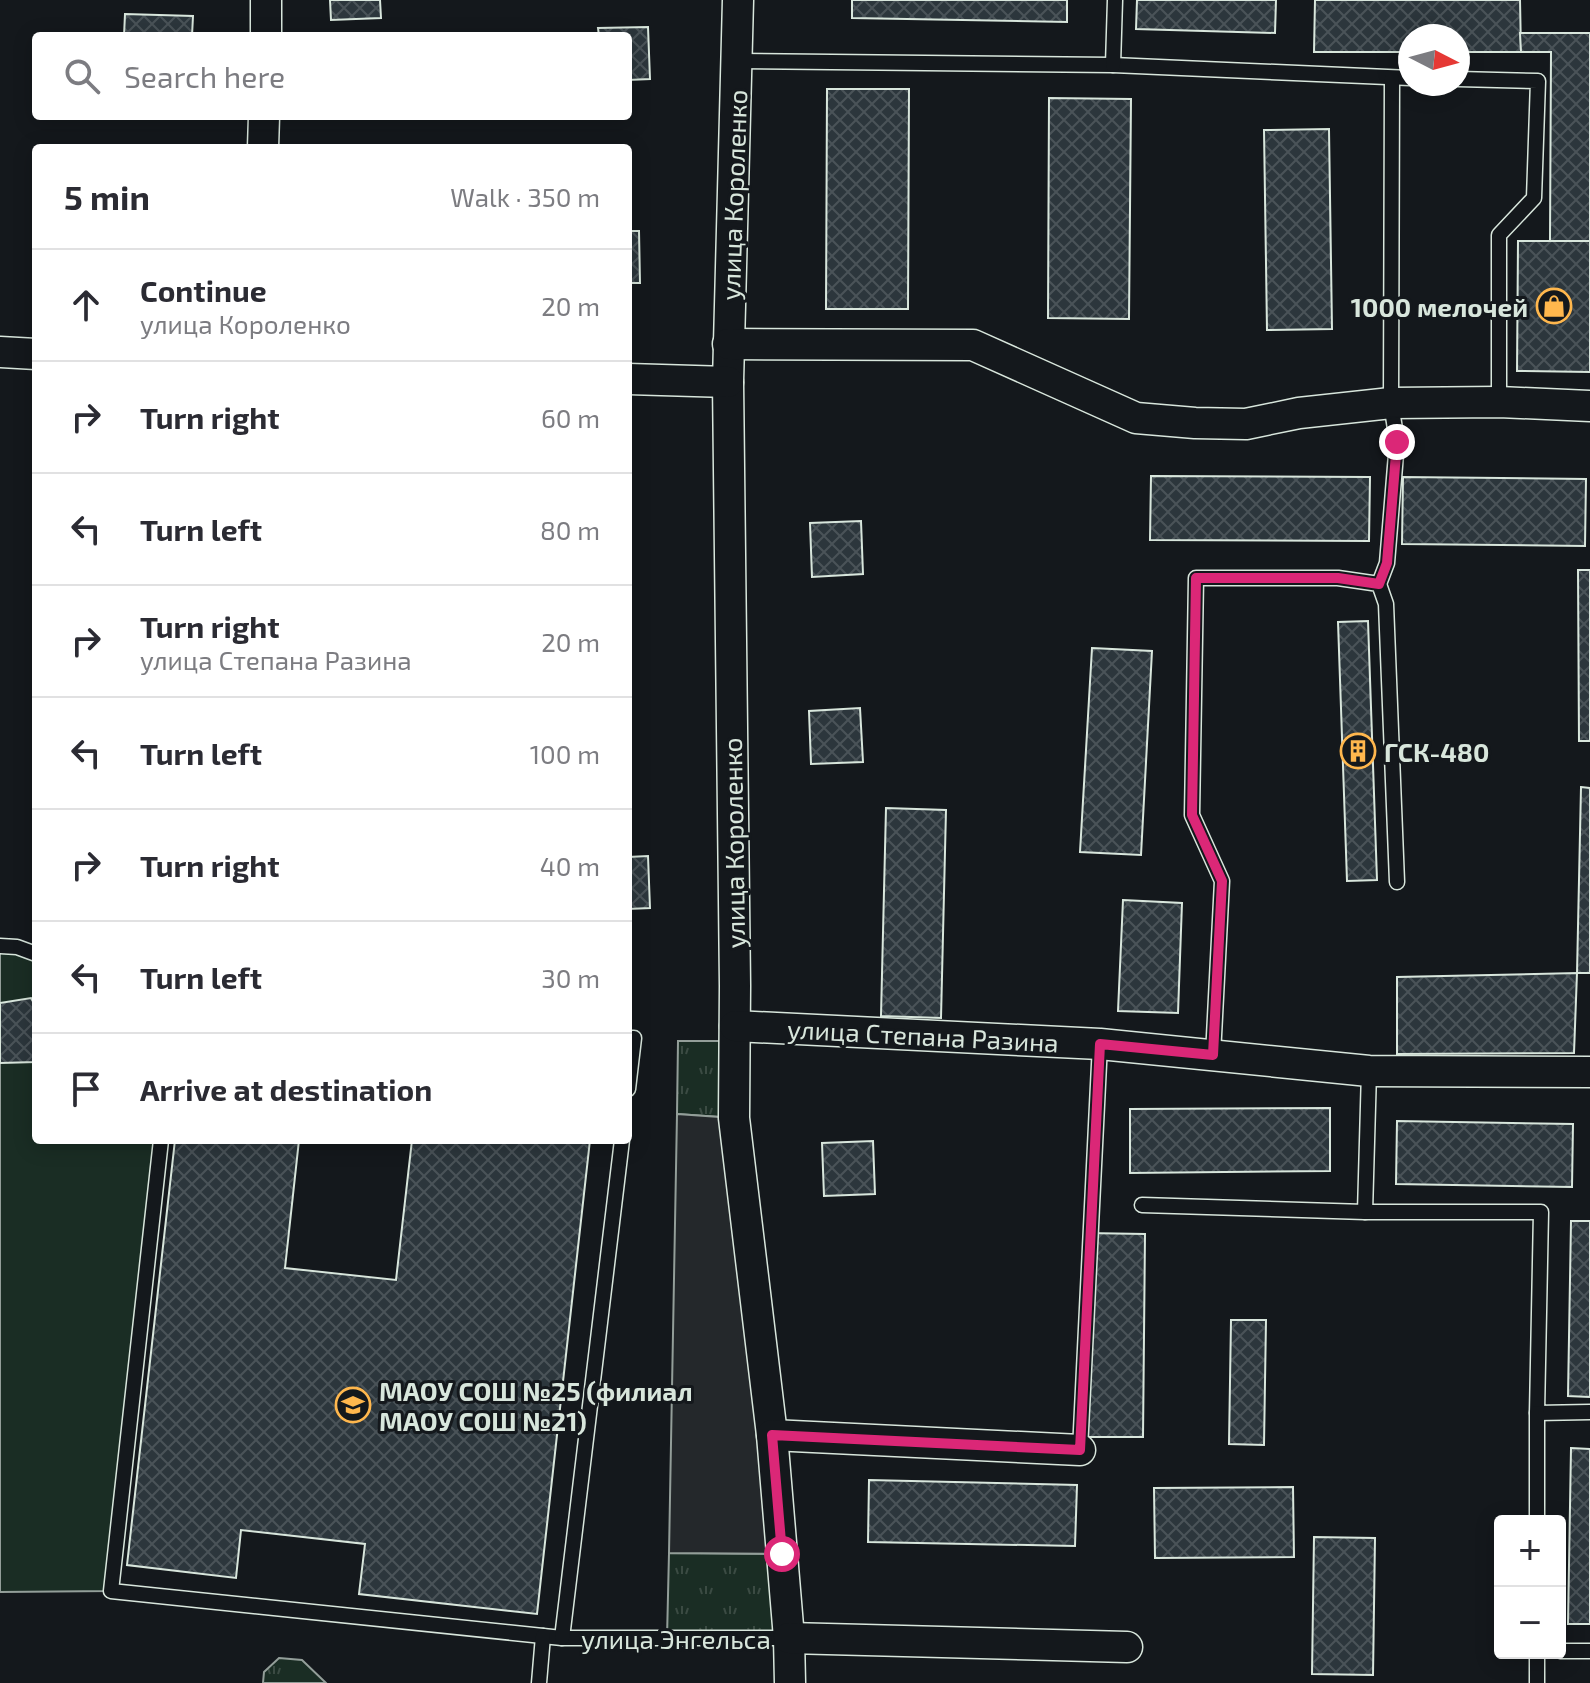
<!DOCTYPE html>
<html lang="en">
<head>
<meta charset="utf-8">
<style>
  :root { --surface:#fff; --page:#f2f2f3; --text:#2b2b33; --muted:#7c7c81; --line:#e1e1e2 }
  body { margin:0; font-family:"Exo 2",sans-serif; background:var(--page); color:var(--text) }
  .controls { position:absolute; right:24px; bottom:24px; display:grid; overflow:hidden; border-radius:8px; box-shadow:0 4px 20px #0003 }
  .controls button { width:72px; height:72px; display:grid; place-items:center; padding:0; border:0; border-bottom:2px solid var(--line); background:var(--surface); color:var(--text); font:40px sans-serif }
  .compass { position:absolute; left:1398px; top:24px; width:72px; height:72px; border-radius:50%; background:var(--surface); box-shadow:0 4px 20px #0003; rotate:96deg }
  .stop { position:absolute; width:24px; height:24px; margin:-18px; border:6px solid #db2777; border-radius:50%; background:#fff }
  .stop.end { background:#db2777; border-color:#fff; box-shadow:0 2px 8px #0008 }
  .list { margin:0; padding:0; list-style:none }
  h2 { display:flex; justify-content:space-between; align-items:center; height:104px; margin:0; padding:0 32px; font-size:34px }
  h2 small { font-size:26px; font-weight:400; color:var(--muted) }
  .list li { display:grid; grid-template-columns:52px 1fr auto; gap:24px; align-items:center; box-sizing:border-box; height:112px; padding:0 32px; border-top:2px solid var(--line) }
  .list b { display:block; font-size:30px; white-space:nowrap }
  .list p { margin:0; font-size:26px; white-space:nowrap; color:var(--muted) }
  .list em { font-size:26px; font-style:normal; color:var(--muted) }
  .icon { flex:none; width:44px; height:44px; fill:none; stroke:currentColor; stroke-width:2; stroke-linecap:round; stroke-linejoin:round }
  .map { position:relative; flex:none; width:1590px; height:1683px; overflow:hidden }
  .search { position:absolute; background:var(--surface); box-shadow:0 4px 20px #0003; left:32px; top:32px; width:600px; height:88px; display:flex; align-items:center; gap:20px; box-sizing:border-box; padding:0 28px; border-radius:8px; color:var(--muted); font-size:30px }
  .panel { position:absolute; background:var(--surface); box-shadow:0 4px 20px #0003; left:32px; top:144px; width:600px; height:1000px; border-radius:8px }
  .map>svg:first-child { display:block }
</style>
</head>
<body>
<div class="map">
<svg width="1590" height="1683" viewBox="0 0 1590 1683">
  <defs>
    <pattern id="grass-tufts" width="24" height="20" patternUnits="userSpaceOnUse" patternTransform="scale(2)"><rect width="24" height="20" fill="#1a2d24"/><path d="M3 7l-1-3M5 7V3M7 7l1-3M15 17l-1-3M17 17v-4M19 17l1-3" fill="none" stroke="#3b4b43"/></pattern>
    <pattern id="building-cross-hatch" width="8" height="8" patternUnits="userSpaceOnUse" patternTransform="scale(2)"><rect width="8" height="8" fill="#2c363c"/><path d="M0 0l8 8M0 8l8-8" fill="none" stroke="#4a5358"/></pattern>
  </defs>
  <rect width="100%" height="100%" fill="#14181c"/>
  <g fill="url(#grass-tufts)" stroke="#939e99" stroke-width="2">
    <polygon points="678,1041 735,1041 734,1118 677,1114"/>
    <polygon points="669,1553 782,1554 789,1638 667,1638"/>
    <polygon points="279,1658 302,1660 326,1683 263,1683 264,1672"/>
  </g>
  <polygon fill="#1a2d24" stroke="#939e99" stroke-width="2" points="0,946 36,954 36,1140 161,1140 111,1591 0,1592"/>
  <polygon fill="#24282b" stroke="#939e99" stroke-width="2" points="677,1114 734,1118 782,1554 669,1553"/>
  <g fill="url(#building-cross-hatch)" stroke="#d8e6dc" stroke-width="2">
    <polygon points="330,0 380,0 381,18 331,20"/>
    <polygon points="852,0 1067,0 1067,22 852,18"/>
    <polygon points="1137,0 1276,0 1275,33 1136,29"/>
    <polygon points="1315,0 1520,0 1521,52 1458,52 1458,36 1410,36 1410,52 1314,52"/>
    <polygon points="125,14 193,16 192,36 124,36"/>
    <polygon points="648,27 650,79 628,80 628,36 599,36 598,28"/>
    <polygon points="1520,33 1590,33 1590,241 1550,241 1551,52 1521,52"/>
    <polygon points="827,89 909,89 908,309 826,309"/>
    <polygon points="1049,98 1131,99 1129,319 1048,318"/>
    <polygon points="1329,129 1332,329 1267,330 1264,130"/>
    <polygon points="628,231 639,231 640,283 628,283"/>
    <polygon points="1518,241 1590,241 1590,372 1517,371"/>
    <polygon points="1151,476 1370,477 1369,541 1150,540"/>
    <polygon points="1403,477 1586,479 1585,546 1402,544"/>
    <polygon points="861,521 863,574 812,577 810,523"/>
    <polygon points="1578,570 1590,570 1590,741 1579,741"/>
    <polygon points="1368,621 1377,880 1347,881 1338,622"/>
    <polygon points="1092,648 1152,651 1141,855 1080,852"/>
    <polygon points="860,708 863,762 811,764 809,711"/>
    <polygon points="1581,787 1590,788 1590,973 1577,973"/>
    <polygon points="886,808 946,810 941,1018 881,1016"/>
    <polygon points="648,856 650,908 628,909 628,857"/>
    <polygon points="1123,900 1182,903 1178,1013 1118,1011"/>
    <polygon points="1577,973 1574,1053 1397,1054 1397,977"/>
    <polygon points="31,998 36,1007 36,1062 0,1063 0,1003"/>
    <polygon points="1330,1108 1330,1171 1130,1173 1130,1109"/>
    <polygon points="1397,1121 1573,1124 1572,1187 1396,1184"/>
    <polygon points="175,1140 299,1140 285,1268 396,1280 412,1140 590,1140 537,1614 359,1594 365,1544 241,1530 236,1578 127,1565"/>
    <polygon points="873,1141 875,1194 824,1196 822,1143"/>
    <polygon points="1571,1221 1590,1221 1590,1397 1568,1396"/>
    <polygon points="1086,1233 1145,1234 1143,1437 1084,1437"/>
    <polygon points="1231,1320 1266,1320 1264,1445 1229,1444"/>
    <polygon points="1571,1448 1590,1449 1590,1624 1568,1624"/>
    <polygon points="869,1480 1077,1485 1075,1546 868,1542"/>
    <polygon points="1293,1487 1294,1557 1155,1558 1154,1488"/>
    <polygon points="1314,1537 1375,1538 1373,1675 1312,1674"/>
  </g>
  <g fill="none" stroke-linecap="round" stroke-linejoin="round">
    <g stroke="#d8e6dc" stroke-width="17">
      <g id="lane">
        <polyline points="737,61 1113,65 1410,78"/>
        <polyline points="1113,65 1115,0"/>
        <polyline points="1458,79 1538,81 1534,198 1499,235 1499,402"/>
        <polyline points="1379,584 1387,563 1397,442 1391,403 1392,78"/>
        <polyline points="0,946 17,947 36,954"/>
        <polyline points="628,1038 634,1038 628,1089"/>
        <polyline points="1213,1055 1222,881 1192,815 1196,578 1338,578 1379,584 1386,604 1397,882"/>
        <polyline points="161,1140 111,1591 562,1638 789,1638"/>
        <polyline points="1142,1205 1365,1212 1541,1212 1537,1413 1590,1412"/>
        <polyline points="1365,1212 1369,1071"/>
        <polyline points="1537,1413 1537,1521"/>
        <polyline points="1080,1450 1100,1044"/>
        <polyline points="562,1638 622,1140"/>
        <polyline points="1560,1651 1590,1651"/>
        <polyline points="539,1683 543,1636"/>
        <polyline points="1537,1683 1537,1653"/>
      </g>
    </g>
    <g stroke="#d8e6dc" stroke-width="33">
      <g id="street">
        <polyline points="738,0 728,382 735,986 734,1118 772,1435 789,1638 790,1683"/>
        <polyline points="266,36 266,0"/>
        <polyline points="263,148 264,116"/>
        <polyline points="728,344 973,345 1136,418 1195,423 1246,424 1299,413 1391,403 1499,402 1590,406"/>
        <polyline points="0,352 36,354"/>
        <polyline points="628,379 728,382"/>
        <polyline points="735,1026 1100,1044 1369,1071 1590,1072"/>
        <polyline points="772,1435 1080,1450"/>
        <polyline points="789,1638 1127,1647"/>
      </g>
    </g>
    <use href="#lane" stroke="#14181c" stroke-width="14"/>
    <use href="#street" stroke="#14181c" stroke-width="30"/>
  </g>
  <g fill="none" stroke-linecap="round" stroke-linejoin="round">
    <polyline stroke="#db2777" stroke-width="10" points="782,1554 772,1435 1080,1450 1100,1044 1213,1055 1222,881 1192,815 1196,578 1338,578 1379,584 1387,563 1397,442"/>
  </g>
  <defs>
    <g id="shop-ring" transform="scale(1.8)"><circle r="9.5" fill="#14181c" stroke="#ffb74d" stroke-width="1.5"/><path d="M-5-2.5h2.3a2.7 3.5 0 0 1 5.4 0H5L5.5 6h-11ZM-1.5-2.5h3a1.5 2.3 0 0 0-3 0Z" fill="#ffb74d"/></g>
    <g id="building-ring" transform="scale(1.8)"><circle r="9.5" fill="#14181c" stroke="#ffb74d" stroke-width="1.5"/><path d="M-4-6H4V6H1V3H-1V6H-4ZM-2.5-4.3h1.7v1.8h-1.7ZM.8-4.3h1.7v1.8H.8ZM-2.5-1h1.7V.8h-1.7ZM.8-1h1.7V.8H.8Z" fill="#ffb74d"/></g>
    <g id="school-ring" transform="scale(1.8)"><circle r="9.5" fill="#14181c" stroke="#ffb74d" stroke-width="1.5"/><path d="M0-5L7-2L0 1L-7-2ZM-4 1L0 2.5L4 1V4Q0 6-4 4Z" fill="#ffb74d"/></g>
  </defs>
  <g fill-rule="evenodd">
    <use href="#shop-ring" x="1554" y="306"/>
    <use href="#building-ring" x="1358" y="751"/>
    <use href="#school-ring" x="353" y="1405"/>
  </g>
  <g text-anchor="middle" dominant-baseline="central" stroke-width="6" stroke-linejoin="round" paint-order="stroke">
    <g font-size="26" fill="#d8e6dc" stroke="#14181c">
      <text transform="translate(733 195) rotate(-88)">улица Короленко</text>
      <text transform="translate(733 843) rotate(-91)">улица Короленко</text>
      <text transform="translate(923 1035) rotate(3)">улица Степана Разина</text>
      <text x="676" y="1638">улица Энгельса</text>
    </g>
    <g font-size="26" font-weight="bold" fill="#d8e6dc" stroke="#14181c" text-anchor="start">
      <text x="1528" y="306" text-anchor="end">1000 мелочей</text>
      <text x="1384" y="751">ГСК-480</text>
      <text x="379" y="1390">МАОУ СОШ №25 (филиал<tspan x="379" dy="30">МАОУ СОШ №21)</tspan></text>
    </g>
  </g>
</svg>
<div class="controls">
<button>+</button>
<button>−</button>
</div>
<svg class="compass" viewBox="-18 -18 36 36"><path d="M0-13l5 13h-10z" fill="#e53935"/><path d="M0 13l5-13h-10z" fill="#7c7c81"/></svg>
<div class="stop" style="left:782px;top:1554px"></div>
<div class="stop end" style="left:1397px;top:442px"></div>
<div class="search"><svg class="icon" aria-label="search" viewBox="0 0 24 24"><circle cx="10" cy="10" r="6"/><path d="M15 15l6 6"/></svg>Search here</div>
<section class="panel">
<h2>5 min<small>Walk · 350 m</small></h2>
<ul class="list">
<li><svg class="icon" aria-label="ahead" viewBox="0 0 24 24"><path d="M12 20V5M6 11l6-6 6 6"/></svg><div><b>Continue</b><p>улица Короленко</p></div><em>20 m</em></li>
<li><svg class="icon" aria-label="right" viewBox="0 0 24 24"><path d="M7 20v-9h11M14 6l5 5-5 5"/></svg><div><b>Turn right</b></div><em>60 m</em></li>
<li><svg class="icon" aria-label="left" viewBox="0 0 24 24"><path d="M17 20v-9H6M10 6l-5 5 5 5"/></svg><div><b>Turn left</b></div><em>80 m</em></li>
<li><svg class="icon" aria-label="right" viewBox="0 0 24 24"><path d="M7 20v-9h11M14 6l5 5-5 5"/></svg><div><b>Turn right</b><p>улица Степана Разина</p></div><em>20 m</em></li>
<li><svg class="icon" aria-label="left" viewBox="0 0 24 24"><path d="M17 20v-9H6M10 6l-5 5 5 5"/></svg><div><b>Turn left</b></div><em>100 m</em></li>
<li><svg class="icon" aria-label="right" viewBox="0 0 24 24"><path d="M7 20v-9h11M14 6l5 5-5 5"/></svg><div><b>Turn right</b></div><em>40 m</em></li>
<li><svg class="icon" aria-label="left" viewBox="0 0 24 24"><path d="M17 20v-9H6M10 6l-5 5 5 5"/></svg><div><b>Turn left</b></div><em>30 m</em></li>
<li><svg class="icon" aria-label="arrive" viewBox="0 0 24 24"><path d="M6 21V4h12l-3 4 3 4H6"/></svg><div><b>Arrive at destination</b></div></li>
</ul>
</section>
</div>
</body>
</html>
